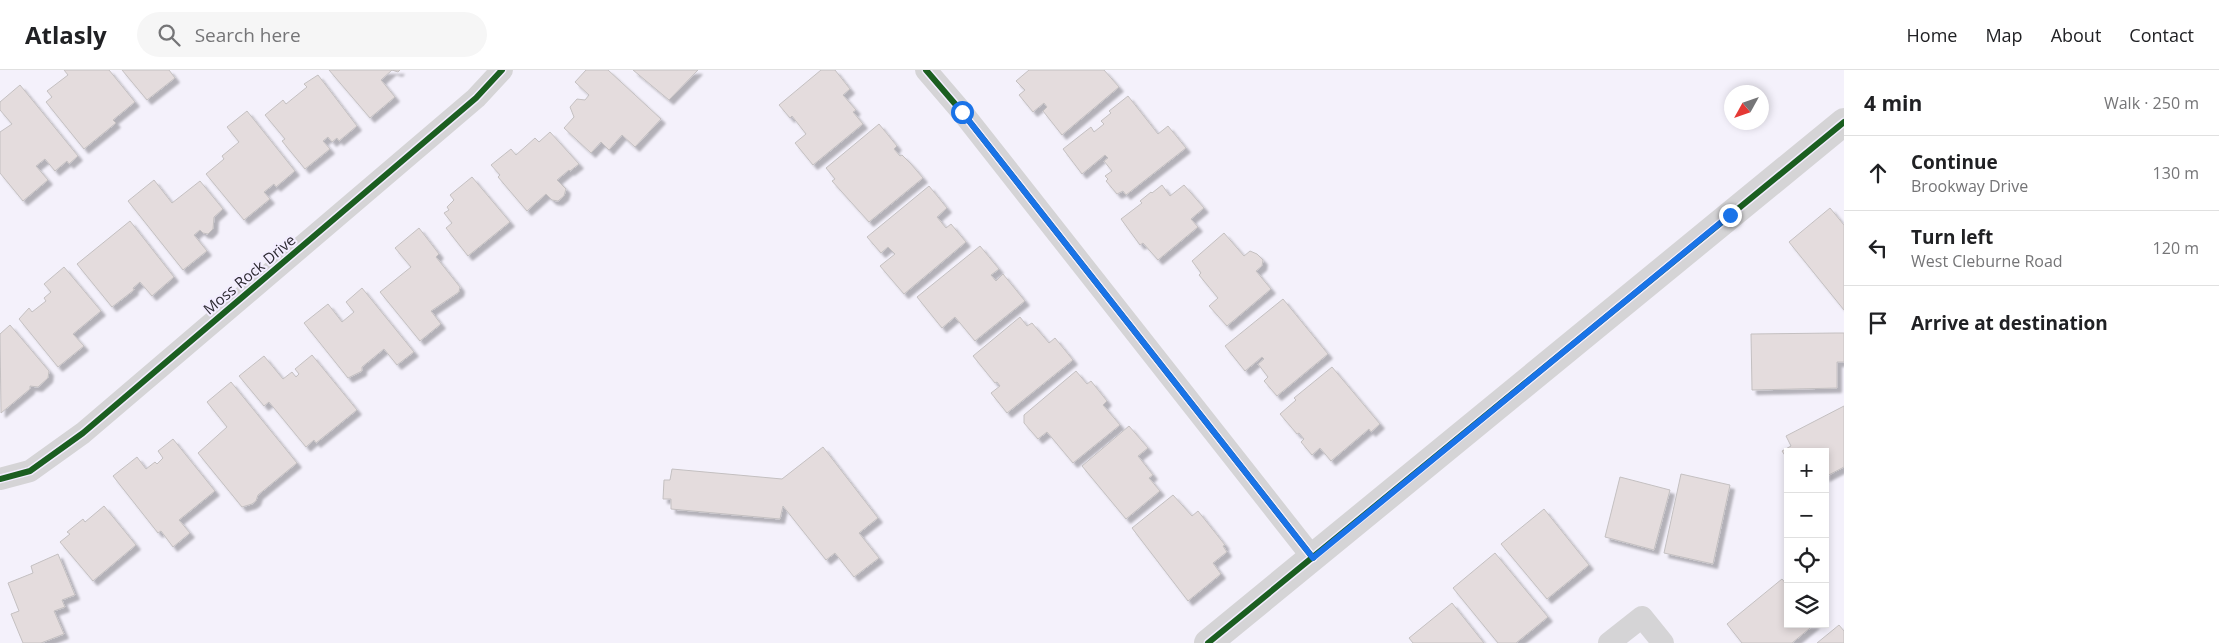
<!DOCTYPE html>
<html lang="en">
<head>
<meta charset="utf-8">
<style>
  :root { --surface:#fff; --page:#f6f6f6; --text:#202124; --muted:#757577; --line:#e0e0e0 }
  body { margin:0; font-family:"Open Sans",sans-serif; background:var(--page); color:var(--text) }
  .controls { position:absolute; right:15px; bottom:15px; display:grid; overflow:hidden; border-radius:0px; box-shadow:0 2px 8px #0003 }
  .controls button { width:45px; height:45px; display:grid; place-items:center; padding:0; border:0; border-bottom:1px solid var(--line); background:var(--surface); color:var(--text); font:25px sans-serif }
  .compass { position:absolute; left:1724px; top:15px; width:45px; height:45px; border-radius:50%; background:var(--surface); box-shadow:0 2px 8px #0003; rotate:230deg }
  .stop { position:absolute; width:15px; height:15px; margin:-11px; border:4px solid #1a73e8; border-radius:50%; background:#fff }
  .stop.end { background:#1a73e8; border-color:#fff; box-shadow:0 1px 5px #0008 }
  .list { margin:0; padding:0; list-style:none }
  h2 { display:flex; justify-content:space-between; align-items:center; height:65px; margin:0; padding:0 20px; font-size:21px }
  h2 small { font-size:16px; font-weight:400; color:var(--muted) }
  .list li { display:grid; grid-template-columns:32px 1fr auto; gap:15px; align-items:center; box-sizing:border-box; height:75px; padding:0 20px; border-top:1px solid var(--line) }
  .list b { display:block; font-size:19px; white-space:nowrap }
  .list p { margin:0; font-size:16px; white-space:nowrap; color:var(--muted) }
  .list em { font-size:16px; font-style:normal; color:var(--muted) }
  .icon { flex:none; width:28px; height:28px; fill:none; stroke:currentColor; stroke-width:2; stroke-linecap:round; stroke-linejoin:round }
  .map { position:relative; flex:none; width:1844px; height:573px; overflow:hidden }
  header { display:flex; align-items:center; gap:30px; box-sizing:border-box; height:70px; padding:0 25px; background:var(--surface); border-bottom:1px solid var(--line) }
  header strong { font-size:24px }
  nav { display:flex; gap:28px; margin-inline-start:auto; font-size:18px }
  .search { width:350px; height:45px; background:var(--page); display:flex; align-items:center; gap:12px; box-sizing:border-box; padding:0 18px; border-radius:28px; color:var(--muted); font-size:19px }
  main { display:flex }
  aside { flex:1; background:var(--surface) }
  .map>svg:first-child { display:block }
</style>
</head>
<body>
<header>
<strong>Atlasly</strong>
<div class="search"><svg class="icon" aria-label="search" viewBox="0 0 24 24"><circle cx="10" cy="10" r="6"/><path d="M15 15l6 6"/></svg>Search here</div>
<nav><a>Home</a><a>Map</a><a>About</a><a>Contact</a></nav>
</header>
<main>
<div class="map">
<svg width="1844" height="573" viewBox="0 0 1844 573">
  <defs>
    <filter id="shadow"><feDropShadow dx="4.5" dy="4.5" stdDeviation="1" flood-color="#0004"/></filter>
  </defs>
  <rect width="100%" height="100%" fill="#f4f1fb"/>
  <g fill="#e4dcdd" stroke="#c4c0c1" filter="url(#shadow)">
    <polygon points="64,0 109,0 135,32 113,50 116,53 84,79 46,32 52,27 47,21 68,5"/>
    <polygon points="122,0 169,0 175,8 147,30"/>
    <polygon points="329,0 400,0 398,2 392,0 381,10 395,27 370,48"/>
    <polygon points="586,0 608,0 661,49 635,77 622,65 609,80 601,72 591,83 564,58 574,47 570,37 577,29 585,30 589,25 575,12"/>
    <polygon points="633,0 698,0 669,30"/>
    <polygon points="821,0 835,0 850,19 843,25 856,40 853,42 863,54 813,95 795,73 806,64 792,46 790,48 779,35"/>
    <polygon points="1029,0 1104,0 1119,17 1062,65 1043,41 1047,37 1044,33 1033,42 1019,25 1025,20 1016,11"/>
    <polygon points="318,5 357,56 339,71 337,68 332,72 328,67 323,71 330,79 305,99 282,71 285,69 265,45 283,30 286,34 307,17 304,14"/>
    <polygon points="20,15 78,86 69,94 67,91 55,101 45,89 36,96 48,110 23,131 0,103 0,62 12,54 0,40 0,32"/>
    <polygon points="1128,26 1158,64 1168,56 1186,78 1126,125 1123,121 1117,124 1106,111 1108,109 1105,106 1112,101 1104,91 1108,88 1105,85 1082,104 1063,79 1091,57 1094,62 1104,54 1101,51 1111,43 1109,41"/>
    <polygon points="247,41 295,101 276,117 274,114 264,122 270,129 244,150 206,104 224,89 222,86 239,72 227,57"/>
    <polygon points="879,54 897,76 894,79 900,86 902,85 911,94 923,108 869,152 832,111 835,109 826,98"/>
    <polygon points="550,62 579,94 570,101 569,100 557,110 566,119 564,126 558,131 552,130 546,124 527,141 498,107 500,105 491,95 511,79 516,85 535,68 539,72"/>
    <polygon points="472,107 510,152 468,186 446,158 452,153 444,143 449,140 447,137 454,130 450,125"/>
    <polygon points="154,110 172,133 200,111 223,139 214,147 213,159 208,164 203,163 200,160 194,165 207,181 183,200 128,131"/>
    <polygon points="1162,115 1170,126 1184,115 1204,138 1191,149 1198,157 1158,190 1143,173 1140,175 1121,149 1142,133 1140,131 1151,122 1152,123"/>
    <polygon points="929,116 947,138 937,147 946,158 951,154 966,172 904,224 880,196 895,184 888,177 881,183 867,167"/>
    <polygon points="1830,138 1844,155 1844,240 1789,172"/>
    <polygon points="130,151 174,207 152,226 140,212 133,218 134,220 112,237 77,194"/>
    <polygon points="419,158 439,184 436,187 460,217 459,222 431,241 441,254 420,271 380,222 411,197 395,178"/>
    <polygon points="1224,163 1244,186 1250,181 1257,184 1263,190 1262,196 1256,201 1271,219 1227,256 1209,236 1218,228 1199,205 1201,203 1192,191"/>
    <polygon points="980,176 999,199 991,205 996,211 1003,204 1025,231 975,271 955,247 942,258 917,227"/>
    <polygon points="64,197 101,241 73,264 84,276 58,297 19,249 29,238 32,242 46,231 44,228 51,222 44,214"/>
    <polygon points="362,218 414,282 397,295 384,279 362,297 362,301 348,308 304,253 328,234 342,252 354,242 346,232"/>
    <polygon points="1283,229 1328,284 1277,326 1264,311 1268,307 1258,294 1264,289 1262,287 1245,301 1225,276"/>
    <polygon points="1020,247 1027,256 1032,253 1049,273 1055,268 1073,290 1007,343 991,323 1000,316 997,312 995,313 973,286"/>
    <polygon points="10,255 49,301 48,308 38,317 30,316 30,319 1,343 0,264"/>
    <polygon points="1836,263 1844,263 1844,292 1837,292 1837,318 1752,320 1751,264"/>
    <polygon points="312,285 357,340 316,373 314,370 306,377 269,332 264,336 239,306 264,286 283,309 292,302 296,307 299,304 295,299"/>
    <polygon points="1332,297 1380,354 1371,362 1369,359 1331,391 1320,378 1312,385 1301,372 1304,369 1299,363 1297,364 1280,344 1296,330 1294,328"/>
    <polygon points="1076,301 1087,314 1091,311 1107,331 1103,335 1120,355 1073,393 1047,362 1038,369 1024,353 1024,345"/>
    <polygon points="231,312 297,393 258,425 256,431 252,434 242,437 198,383 227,357 207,332"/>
    <polygon points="1844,336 1844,397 1825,407 1825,382 1788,382 1788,390 1782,381 1791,376 1786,366"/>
    <polygon points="1129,356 1148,378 1138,386 1153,405 1149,408 1160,421 1126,449 1082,396"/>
    <polygon points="173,369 215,421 179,450 190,463 173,477 161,461 158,463 113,406 137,387 146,399 155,392 157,394 163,388 158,381"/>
    <polygon points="823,377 878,448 859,463 879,488 854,507 835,483 826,490 783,436 780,449 671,439 671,429 663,429 664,410 670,410 672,399 782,409"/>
    <polygon points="1681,404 1730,415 1713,494 1664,483"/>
    <polygon points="1620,407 1670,420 1654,480 1605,467"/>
    <polygon points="1173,425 1192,446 1198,441 1225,475 1223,476 1227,482 1213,493 1221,504 1188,531 1132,458"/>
    <polygon points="104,436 136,475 93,511 60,472 70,464 67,462 83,449 85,452"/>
    <polygon points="1544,439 1589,495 1547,529 1501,474"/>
    <polygon points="1495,483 1548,547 1516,573 1498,573 1453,518"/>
    <polygon points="58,484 75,525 62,530 65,537 54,541 64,564 41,573 23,573 11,544 19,541 8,513 33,503 31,496"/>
    <polygon points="1782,509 1788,516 1788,554 1815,554 1792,573 1742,573 1727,554"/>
    <polygon points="1452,533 1484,573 1413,573 1409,568"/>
    <polygon points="1839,555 1844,561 1844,573 1817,573"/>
  </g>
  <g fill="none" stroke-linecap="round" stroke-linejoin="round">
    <g stroke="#d5d4d6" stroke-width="22">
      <polyline points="926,0 962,42 1313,488"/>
      <polyline points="0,409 30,401 83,363 476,28 502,0"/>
      <polyline points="1609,573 1642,547 1663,573"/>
    </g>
    <polyline stroke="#d5d4d6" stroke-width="28" points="1208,573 1844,52"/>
    <g stroke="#f3edff" stroke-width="9">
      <g id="cycleway">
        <polyline points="926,0 962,42 1313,488"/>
        <polyline points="0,409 30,401 83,363 476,28 502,0"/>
        <polyline points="1208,573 1844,52"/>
      </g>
    </g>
    <use href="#cycleway" stroke="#1b5e20" stroke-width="6"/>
  </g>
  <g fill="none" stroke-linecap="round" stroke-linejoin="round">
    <polyline stroke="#1a73e8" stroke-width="6" points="962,42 1313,488 1730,145"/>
  </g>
  <g text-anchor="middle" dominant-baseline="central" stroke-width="4" stroke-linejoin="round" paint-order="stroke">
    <g font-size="15" fill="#2c2931" stroke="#f3edff">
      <text transform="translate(249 204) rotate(-40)">Moss Rock Drive</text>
    </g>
  </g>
</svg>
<div class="controls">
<button>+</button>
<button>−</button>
<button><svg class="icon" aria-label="locate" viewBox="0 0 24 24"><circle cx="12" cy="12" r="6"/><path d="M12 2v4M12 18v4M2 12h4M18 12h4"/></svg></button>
<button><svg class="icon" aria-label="layers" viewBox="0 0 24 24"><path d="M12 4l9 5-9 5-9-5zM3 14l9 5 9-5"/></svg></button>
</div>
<svg class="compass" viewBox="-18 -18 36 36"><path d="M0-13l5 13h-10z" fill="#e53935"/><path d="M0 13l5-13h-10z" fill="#757577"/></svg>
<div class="stop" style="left:962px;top:42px"></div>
<div class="stop end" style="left:1730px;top:145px"></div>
</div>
<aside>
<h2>4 min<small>Walk · 250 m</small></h2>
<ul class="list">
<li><svg class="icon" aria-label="ahead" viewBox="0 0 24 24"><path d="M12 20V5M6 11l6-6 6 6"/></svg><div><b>Continue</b><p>Brookway Drive</p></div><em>130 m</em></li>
<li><svg class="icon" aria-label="left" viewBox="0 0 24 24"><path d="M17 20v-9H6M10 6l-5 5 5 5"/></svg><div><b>Turn left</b><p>West Cleburne Road</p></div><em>120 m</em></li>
<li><svg class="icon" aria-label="arrive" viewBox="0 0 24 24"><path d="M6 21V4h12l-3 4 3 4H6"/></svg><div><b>Arrive at destination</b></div></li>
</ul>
</aside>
</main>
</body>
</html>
